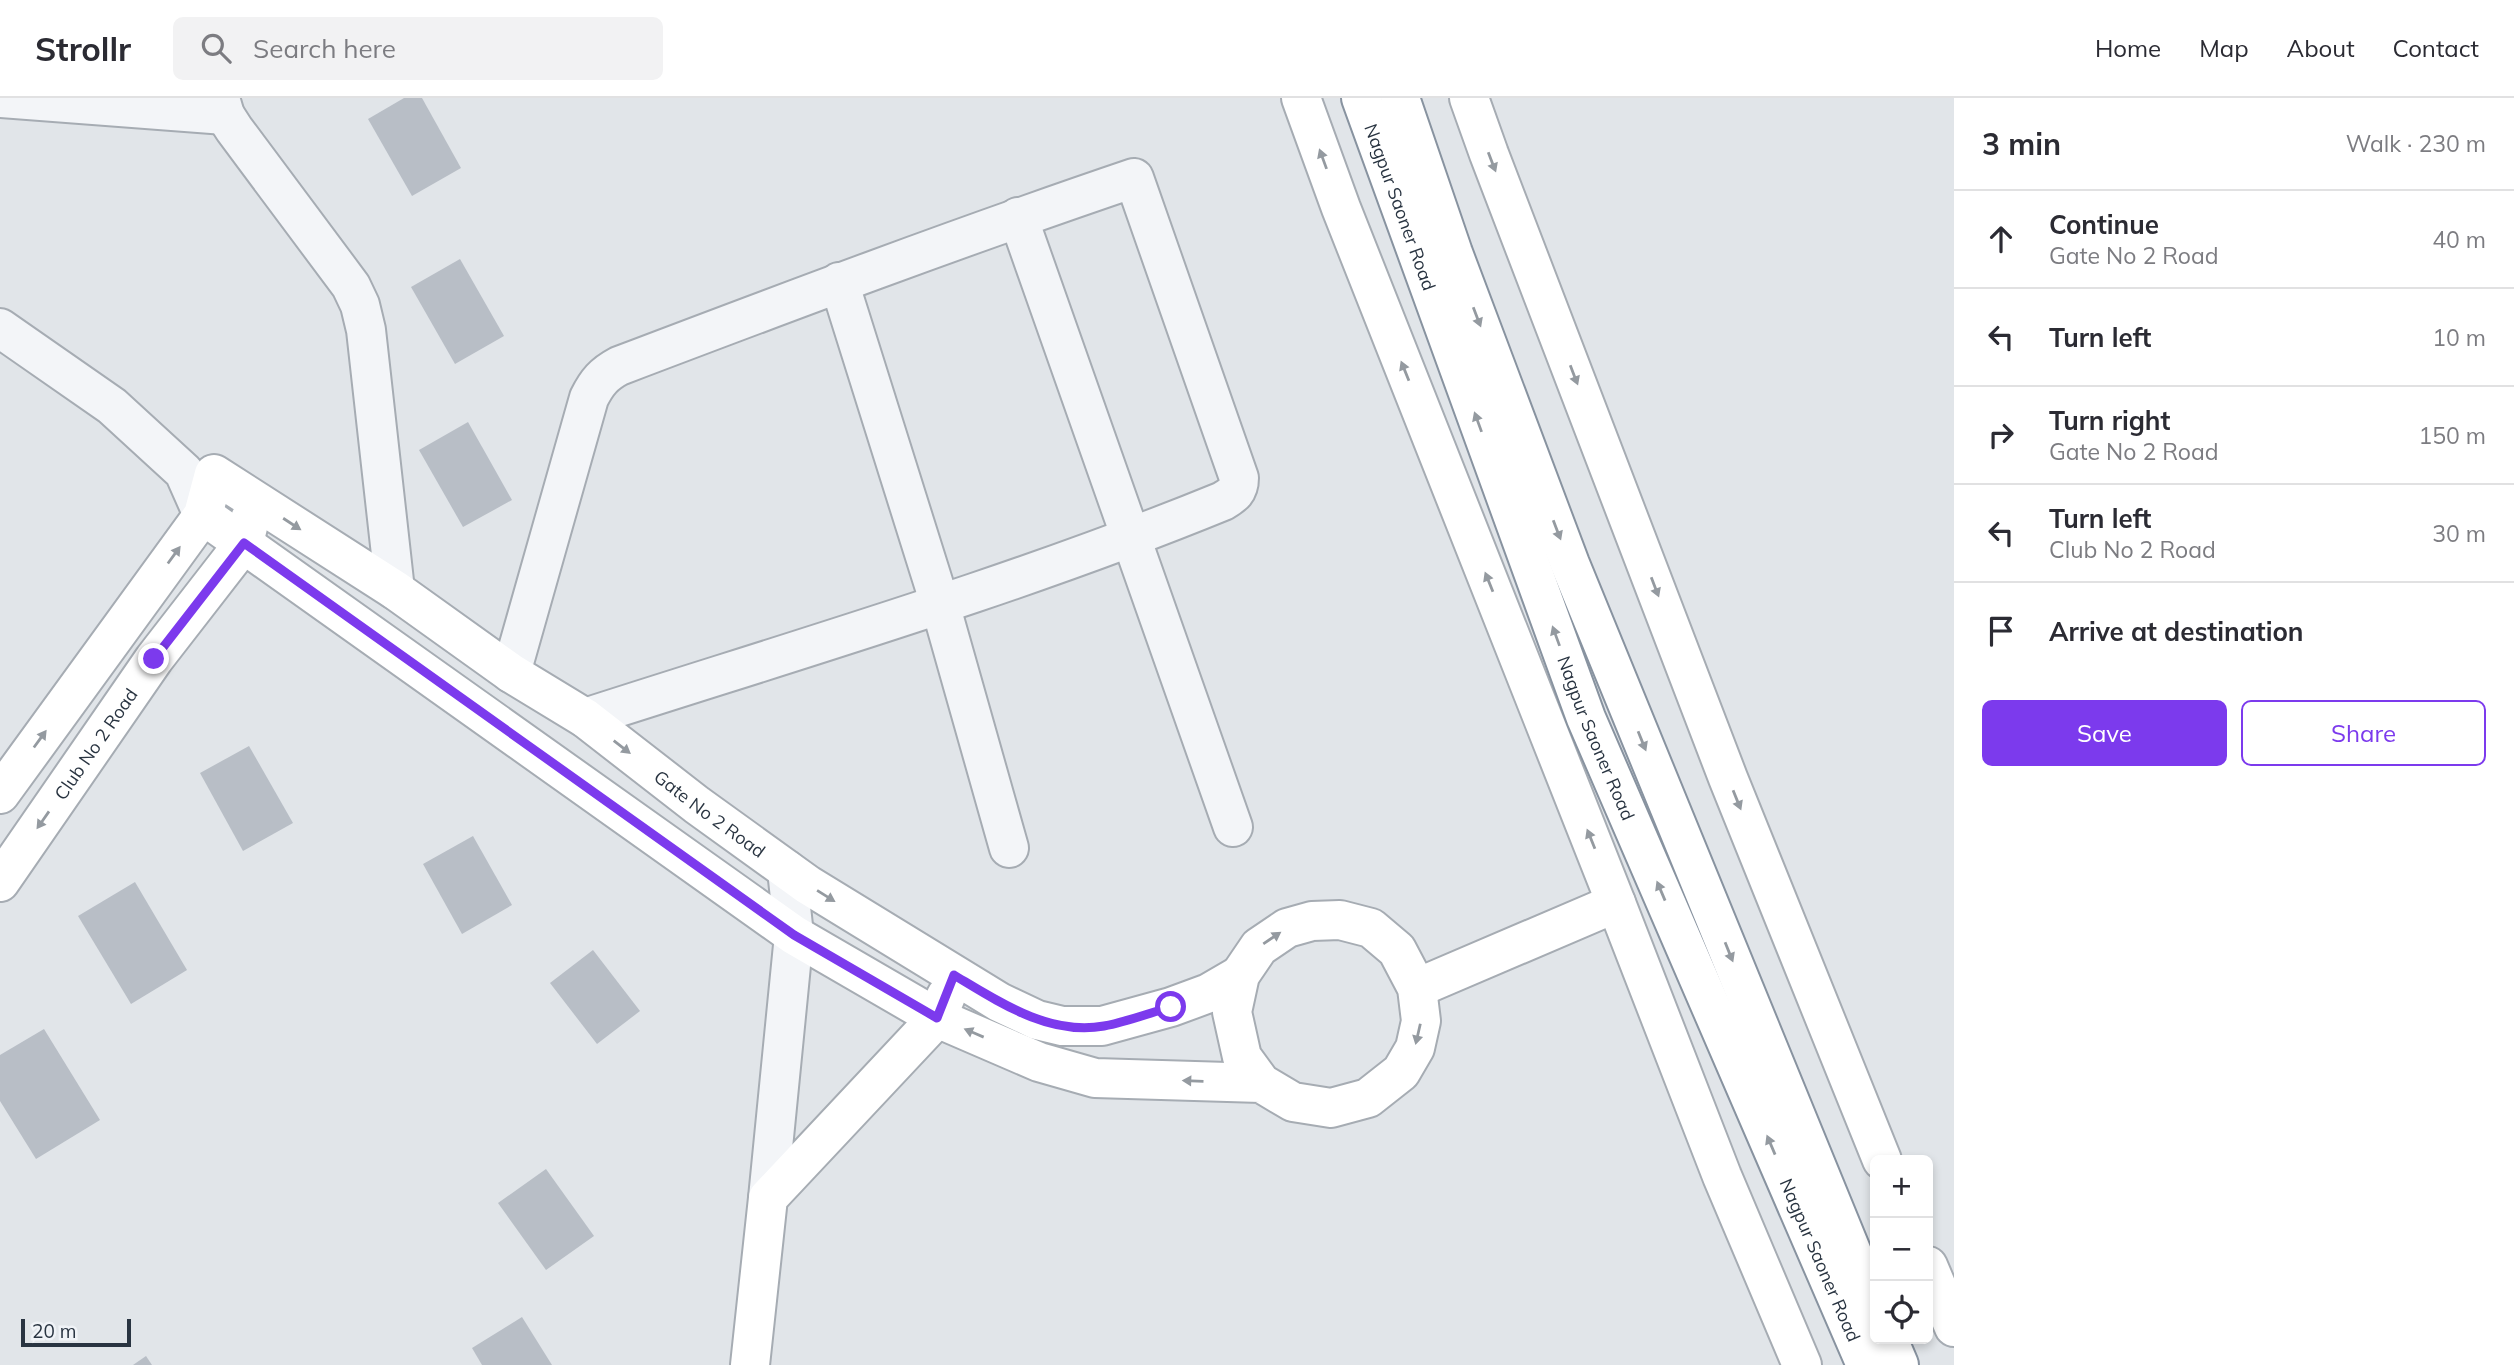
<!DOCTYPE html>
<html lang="en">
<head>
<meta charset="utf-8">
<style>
  :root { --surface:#fff; --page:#f2f2f3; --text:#2b2b33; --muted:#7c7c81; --line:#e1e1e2; --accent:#7c3aed }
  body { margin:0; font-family:Mulish,sans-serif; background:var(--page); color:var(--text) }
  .controls { position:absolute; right:21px; bottom:21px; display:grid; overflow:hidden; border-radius:10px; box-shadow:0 4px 10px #0003 }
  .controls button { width:63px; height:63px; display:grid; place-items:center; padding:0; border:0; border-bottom:2px solid var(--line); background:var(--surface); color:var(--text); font:35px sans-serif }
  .scale { position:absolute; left:21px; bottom:18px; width:110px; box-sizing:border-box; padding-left:7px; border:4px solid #293441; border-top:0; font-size:19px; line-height:24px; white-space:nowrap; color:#293441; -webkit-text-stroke:5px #f0f3f7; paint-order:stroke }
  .stop { position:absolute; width:21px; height:21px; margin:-16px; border:5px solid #7c3aed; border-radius:50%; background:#fff }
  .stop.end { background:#7c3aed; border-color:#fff; box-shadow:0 2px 7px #0008 }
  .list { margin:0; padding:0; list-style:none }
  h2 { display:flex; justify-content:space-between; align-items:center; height:91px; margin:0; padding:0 28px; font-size:30px }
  h2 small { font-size:23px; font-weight:400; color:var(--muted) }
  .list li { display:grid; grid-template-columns:46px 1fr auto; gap:21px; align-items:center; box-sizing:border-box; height:98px; padding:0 28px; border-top:2px solid var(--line) }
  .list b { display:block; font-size:26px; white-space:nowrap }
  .list p { margin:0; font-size:23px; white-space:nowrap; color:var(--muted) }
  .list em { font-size:23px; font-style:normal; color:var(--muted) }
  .actions { display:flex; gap:14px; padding:21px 28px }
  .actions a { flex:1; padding:16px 0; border:2px solid var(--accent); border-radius:10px; text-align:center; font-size:24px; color:var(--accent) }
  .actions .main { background:var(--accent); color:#fff }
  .icon { flex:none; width:38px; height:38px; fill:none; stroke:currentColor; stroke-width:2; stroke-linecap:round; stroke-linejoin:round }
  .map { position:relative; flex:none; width:1954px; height:1267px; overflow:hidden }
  header { display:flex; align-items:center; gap:42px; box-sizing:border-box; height:98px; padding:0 35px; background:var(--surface); border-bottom:2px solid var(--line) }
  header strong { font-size:33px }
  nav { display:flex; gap:38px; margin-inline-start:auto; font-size:24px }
  .search { width:490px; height:63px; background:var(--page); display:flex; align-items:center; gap:18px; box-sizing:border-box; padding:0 24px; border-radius:10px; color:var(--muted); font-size:26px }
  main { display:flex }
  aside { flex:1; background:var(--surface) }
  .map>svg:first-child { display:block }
</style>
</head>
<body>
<header>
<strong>Strollr</strong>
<div class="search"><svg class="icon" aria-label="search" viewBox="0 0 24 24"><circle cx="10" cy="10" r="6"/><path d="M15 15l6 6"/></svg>Search here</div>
<nav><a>Home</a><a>Map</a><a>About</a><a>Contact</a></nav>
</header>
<main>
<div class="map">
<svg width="1954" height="1267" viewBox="0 0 1954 1267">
  <rect width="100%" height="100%" fill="#e1e5e9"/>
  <g fill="#b8bec6">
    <polygon points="404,0 422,0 461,70 412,98 368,21"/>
    <polygon points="460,161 504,238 455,266 411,189"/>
    <polygon points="468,324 512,402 463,429 419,352"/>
    <polygon points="249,648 293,725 243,753 200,675"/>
    <polygon points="473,738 512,807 462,836 423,766"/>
    <polygon points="135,784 187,872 131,906 78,818"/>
    <polygon points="593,852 640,913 597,946 550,885"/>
    <polygon points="44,931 100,1022 36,1061 0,1003 0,957"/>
    <polygon points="546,1071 594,1138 546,1172 498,1105"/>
    <polygon points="522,1219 552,1267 482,1267 472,1250"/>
    <polygon points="146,1258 152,1267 133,1267"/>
  </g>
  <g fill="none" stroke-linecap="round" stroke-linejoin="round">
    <g stroke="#a6acb3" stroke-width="42">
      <g id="street">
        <polyline points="1,0 225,17"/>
        <polyline points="220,0 225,17 234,31 351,188 360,207 366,232 395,492"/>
        <polyline points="1018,119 1233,729"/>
        <polyline points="839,184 940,506 1009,750"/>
        <polyline points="0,230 112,308 184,374 203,417"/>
        <path d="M511,575L589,300C597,284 604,276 619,268C790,203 960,139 1134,80L1239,380C1239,393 1233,397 1223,403C1015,488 799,551 585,620"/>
        <polyline points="768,1100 794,837 787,772"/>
      </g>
    </g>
    <g stroke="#a6acb3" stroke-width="42">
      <g id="secondary">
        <polyline points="1301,0 1341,110 1616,805 1722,1078 1802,1267"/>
        <polyline points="1469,0 1489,56 1728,680 1882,1062"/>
        <polyline points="203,417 794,837 937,920 1039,964 1095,980 1261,985 1293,1004 1331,1010 1368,1000 1401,974 1415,950 1421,923 1417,890 1397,852 1371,830 1340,822 1312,823 1287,830 1259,849 1240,877 1232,914 1242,959 1261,985"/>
        <path id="s1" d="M0,696L203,417L214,376L395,492L511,575L585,620L697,707L808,787L999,904L1037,922L1062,928H1102L1171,909L1209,895L1240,877"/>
        <path id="s2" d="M0,784L154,561L244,445L250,421"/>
        <polyline points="1417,890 1616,805"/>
        <polyline points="1928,1168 1954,1229"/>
        <polyline points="750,1267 768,1100 937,920 946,898"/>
      </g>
    </g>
    <g stroke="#8893a0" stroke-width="42">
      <g id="highway">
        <path id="s3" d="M1361,0L1586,620L1866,1267"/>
        <polyline points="1400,0 1453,155 1570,466 1875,1211"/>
        <polyline points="1888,1241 1899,1267"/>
      </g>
    </g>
    <use href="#street" stroke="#f3f5f8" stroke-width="38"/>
    <use href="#secondary" stroke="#fff" stroke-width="38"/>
    <use href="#highway" stroke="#fff" stroke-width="38"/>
  </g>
  <defs><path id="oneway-solid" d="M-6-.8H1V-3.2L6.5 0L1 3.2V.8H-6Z" transform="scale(1.75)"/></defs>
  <g fill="#949aa0">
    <use href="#oneway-solid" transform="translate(1323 61) rotate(-110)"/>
    <use href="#oneway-solid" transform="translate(1492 64) rotate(69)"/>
    <use href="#oneway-solid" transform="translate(1477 219) rotate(69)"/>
    <use href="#oneway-solid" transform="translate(1405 273) rotate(-112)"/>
    <use href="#oneway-solid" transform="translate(1574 277) rotate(69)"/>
    <use href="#oneway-solid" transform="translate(1478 324) rotate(-110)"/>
    <use href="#oneway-solid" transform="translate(292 426) rotate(33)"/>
    <use href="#oneway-solid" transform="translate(1557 432) rotate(69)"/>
    <use href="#oneway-solid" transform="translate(174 457) rotate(-54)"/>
    <use href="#oneway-solid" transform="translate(1489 484) rotate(-112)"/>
    <use href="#oneway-solid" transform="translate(1655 489) rotate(69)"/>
    <use href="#oneway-solid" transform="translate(1556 538) rotate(-110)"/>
    <use href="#oneway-solid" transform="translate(40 641) rotate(-54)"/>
    <use href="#oneway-solid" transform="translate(1642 643) rotate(68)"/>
    <use href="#oneway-solid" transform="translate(622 649) rotate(38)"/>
    <use href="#oneway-solid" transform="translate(1737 702) rotate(68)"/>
    <use href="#oneway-solid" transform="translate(43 722) rotate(125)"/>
    <use href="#oneway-solid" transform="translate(1591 741) rotate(-112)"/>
    <use href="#oneway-solid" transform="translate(1661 793) rotate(-113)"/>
    <use href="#oneway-solid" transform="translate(826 798) rotate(32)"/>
    <use href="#oneway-solid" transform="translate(1272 840) rotate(-34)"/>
    <use href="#oneway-solid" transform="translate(1729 854) rotate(68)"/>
    <use href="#oneway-solid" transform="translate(974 935) rotate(-157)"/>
    <use href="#oneway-solid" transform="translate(1418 936) rotate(103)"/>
    <use href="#oneway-solid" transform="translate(1193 983) rotate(-178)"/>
    <use href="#oneway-solid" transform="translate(1771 1047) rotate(-113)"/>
  </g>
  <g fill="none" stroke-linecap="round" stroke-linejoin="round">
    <path stroke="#7c3aed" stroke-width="9" d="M154,561L244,445L794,837L937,920L954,877C999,904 1049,938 1104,928C1127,924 1149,915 1171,909"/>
  </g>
  <g text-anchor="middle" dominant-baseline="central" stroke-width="7" stroke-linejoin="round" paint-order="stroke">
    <g font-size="18" fill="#293441" stroke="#f0f3f7">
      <text stroke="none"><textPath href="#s3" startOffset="116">Nagpur Saoner Road</textPath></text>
      <text stroke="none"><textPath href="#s3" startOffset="682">Nagpur Saoner Road</textPath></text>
      <text stroke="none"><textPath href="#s2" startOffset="168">Club No 2 Road</textPath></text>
      <text stroke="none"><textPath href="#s1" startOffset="989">Gate No 2 Road</textPath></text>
      <text stroke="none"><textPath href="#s3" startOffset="1250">Nagpur Saoner Road</textPath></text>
    </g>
  </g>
</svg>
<div class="controls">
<button>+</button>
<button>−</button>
<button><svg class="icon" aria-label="locate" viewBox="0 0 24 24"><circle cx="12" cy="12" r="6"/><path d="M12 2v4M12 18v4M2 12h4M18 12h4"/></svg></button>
</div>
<div class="scale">20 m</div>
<div class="stop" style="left:1171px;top:909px"></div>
<div class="stop end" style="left:154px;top:561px"></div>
</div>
<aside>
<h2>3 min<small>Walk · 230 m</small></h2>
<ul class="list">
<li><svg class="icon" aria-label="ahead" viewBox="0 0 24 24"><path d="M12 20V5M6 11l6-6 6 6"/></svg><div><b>Continue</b><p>Gate No 2 Road</p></div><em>40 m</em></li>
<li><svg class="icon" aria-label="left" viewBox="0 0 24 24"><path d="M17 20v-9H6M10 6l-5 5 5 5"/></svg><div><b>Turn left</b></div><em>10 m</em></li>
<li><svg class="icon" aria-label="right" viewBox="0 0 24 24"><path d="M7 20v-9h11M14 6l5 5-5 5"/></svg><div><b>Turn right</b><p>Gate No 2 Road</p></div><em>150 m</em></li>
<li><svg class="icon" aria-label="left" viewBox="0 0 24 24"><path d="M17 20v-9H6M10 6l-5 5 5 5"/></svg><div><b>Turn left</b><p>Club No 2 Road</p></div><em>30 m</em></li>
<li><svg class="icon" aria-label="arrive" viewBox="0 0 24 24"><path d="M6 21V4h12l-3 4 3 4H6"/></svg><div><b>Arrive at destination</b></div></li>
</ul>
<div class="actions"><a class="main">Save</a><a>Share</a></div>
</aside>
</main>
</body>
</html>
